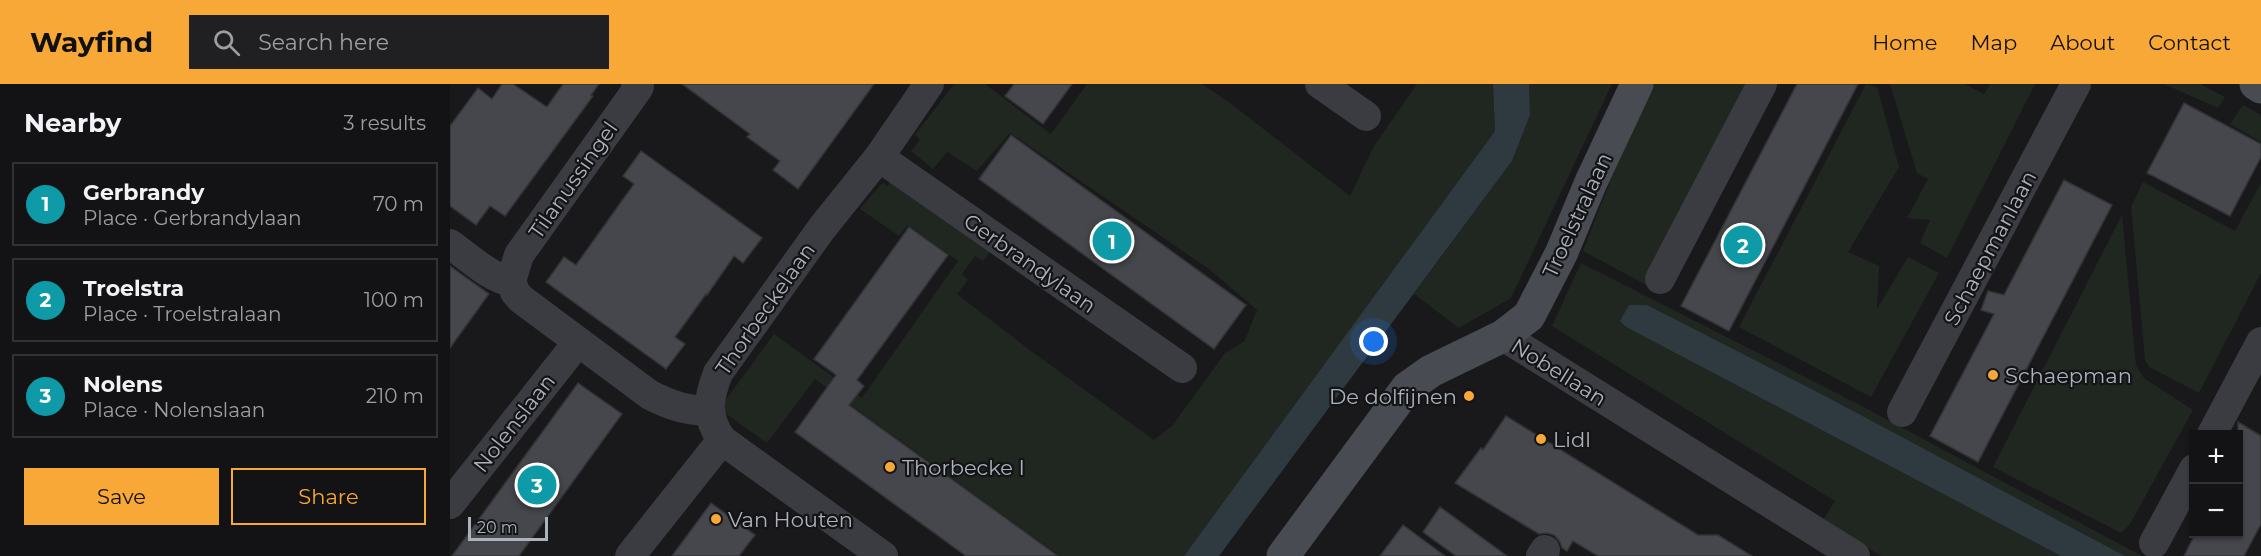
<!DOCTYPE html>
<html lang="en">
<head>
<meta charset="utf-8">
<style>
  :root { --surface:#131315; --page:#202022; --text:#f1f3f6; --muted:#9d9ea0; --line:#323234; --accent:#f7a836 }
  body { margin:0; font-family:Montserrat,sans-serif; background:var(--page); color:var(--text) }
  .controls { position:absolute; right:18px; bottom:18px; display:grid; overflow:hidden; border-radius:0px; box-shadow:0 2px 4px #0004 }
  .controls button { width:54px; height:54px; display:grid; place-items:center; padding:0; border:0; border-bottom:2px solid var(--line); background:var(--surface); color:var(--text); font:30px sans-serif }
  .scale { position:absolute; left:18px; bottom:15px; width:80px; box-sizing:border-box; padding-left:6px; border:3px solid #abb2bb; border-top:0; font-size:16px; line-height:21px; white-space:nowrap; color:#abb2bb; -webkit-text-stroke:4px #141417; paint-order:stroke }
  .you { position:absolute; left:924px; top:258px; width:21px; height:21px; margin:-15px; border:4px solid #fff; border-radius:50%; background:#1a73e8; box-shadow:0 0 0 9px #1a73e833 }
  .badge { display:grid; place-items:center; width:39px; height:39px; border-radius:50%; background:var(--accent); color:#fff; font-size:20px; font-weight:700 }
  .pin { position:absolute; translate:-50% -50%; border:3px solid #fff; box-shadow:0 2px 6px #0006 }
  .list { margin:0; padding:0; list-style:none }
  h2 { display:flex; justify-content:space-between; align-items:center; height:78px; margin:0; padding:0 24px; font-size:26px }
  h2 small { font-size:20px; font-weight:400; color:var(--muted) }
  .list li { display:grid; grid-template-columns:39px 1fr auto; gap:18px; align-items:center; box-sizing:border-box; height:84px; margin:0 12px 12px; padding:0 12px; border:2px solid var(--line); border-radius:0px }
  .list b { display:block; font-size:22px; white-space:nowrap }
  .list p { margin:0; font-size:20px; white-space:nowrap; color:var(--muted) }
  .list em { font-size:20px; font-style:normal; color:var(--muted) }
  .actions { display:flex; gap:12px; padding:18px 24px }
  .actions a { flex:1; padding:14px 0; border:2px solid var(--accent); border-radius:0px; text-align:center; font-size:21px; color:var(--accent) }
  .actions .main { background:var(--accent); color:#111 }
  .icon { flex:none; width:33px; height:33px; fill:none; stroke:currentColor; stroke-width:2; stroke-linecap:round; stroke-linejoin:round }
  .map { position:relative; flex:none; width:1811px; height:472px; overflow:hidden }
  header { display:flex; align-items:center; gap:36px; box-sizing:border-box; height:84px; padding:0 30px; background:var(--accent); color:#111 }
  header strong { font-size:28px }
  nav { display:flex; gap:33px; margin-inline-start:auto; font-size:21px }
  .search { width:420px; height:54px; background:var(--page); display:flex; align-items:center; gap:15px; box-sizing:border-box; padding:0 21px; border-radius:0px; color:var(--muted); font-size:22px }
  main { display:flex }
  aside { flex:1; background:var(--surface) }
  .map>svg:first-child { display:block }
</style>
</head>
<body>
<header>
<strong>Wayfind</strong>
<div class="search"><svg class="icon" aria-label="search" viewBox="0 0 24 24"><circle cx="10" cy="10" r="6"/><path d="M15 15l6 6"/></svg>Search here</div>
<nav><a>Home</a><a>Map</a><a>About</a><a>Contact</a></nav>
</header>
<main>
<aside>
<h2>Nearby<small>3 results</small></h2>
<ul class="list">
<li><span class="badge" style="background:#0f9aa8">1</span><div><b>Gerbrandy</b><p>Place · Gerbrandylaan</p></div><em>70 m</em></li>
<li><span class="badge" style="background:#0f9aa8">2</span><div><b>Troelstra</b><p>Place · Troelstralaan</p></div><em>100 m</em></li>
<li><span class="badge" style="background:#0f9aa8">3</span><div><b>Nolens</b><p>Place · Nolenslaan</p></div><em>210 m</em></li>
</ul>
<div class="actions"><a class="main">Save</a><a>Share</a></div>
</aside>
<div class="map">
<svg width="1811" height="472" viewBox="0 0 1811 472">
  <rect width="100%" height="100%" fill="#19191c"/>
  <g fill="#1f2720">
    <polygon points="504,0 535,0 601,50 637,0 752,0 780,19 900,112 924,62 967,0 1043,0 1045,47 734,472 610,472 365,295 317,359 269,325 324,250 412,314 508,177 458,141 449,152 410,125 433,98 437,102 447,90 546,161 533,177 525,172 512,190 518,196 507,210 581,267 704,356 722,342 775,269 794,258 807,226 759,185 560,49 527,87 497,68 483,85 461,67 470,56 465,51"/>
    <polygon points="1079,0 1162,0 1061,214 1009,244 964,210 1062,77 1080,31"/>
    <polygon points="1198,0 1305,0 1200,203 1133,167"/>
    <polygon points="1416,0 1427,3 1449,83 1398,168 1429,182 1427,225 1458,173 1489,189 1421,313 1289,243"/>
    <polygon points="1440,0 1515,0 1534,10 1540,0 1585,0 1497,174 1470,159 1480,136 1457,134 1478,95 1467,89"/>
    <polygon points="1714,0 1750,0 1775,13 1768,24"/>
    <polygon points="1793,21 1811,31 1811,58 1780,40"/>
    <polygon points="1693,98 1785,147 1811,99 1811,189 1749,309 1699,283 1695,276 1681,123"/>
    <polygon points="1672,131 1686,281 1694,294 1743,326 1680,440 1671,449 1543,383"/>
    <polygon points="1131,179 1406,319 1692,472 1675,472 1377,313 1176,243 1611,472 1431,472 1373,436 1385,417 1102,242"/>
  </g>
  <g fill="#2f3a40">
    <polygon points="1043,0 1079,0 1080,31 1062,77 769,472 734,472 1045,47"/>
    <polygon points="1179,221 1197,221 1377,313 1675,472 1611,472 1176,243 1170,237"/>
  </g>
  <g fill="#45474c" stroke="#333438" stroke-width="1.5">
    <polygon points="52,0 63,0 97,23 113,0 149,0 141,11 143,12 55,132 40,122 26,141 0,122 0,42 28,4 42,15"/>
    <polygon points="232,0 424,0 348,105 323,86 330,77 297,53 300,50"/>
    <polygon points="564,0 622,0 593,40 555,12"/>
    <polygon points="1347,0 1408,0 1279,247 1231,222"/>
    <polygon points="1734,19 1811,60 1811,73 1780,132 1697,89"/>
    <polygon points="561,51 796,221 764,265 529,95"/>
    <polygon points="191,67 312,154 293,179 284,172 257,211 256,210 225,253 235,260 216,285 96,198 114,173 126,181 184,100 173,92"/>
    <polygon points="1614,96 1662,121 1528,378 1480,352 1544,230 1531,226 1538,207 1554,211"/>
    <polygon points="459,143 498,171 407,296 414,302 399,321 608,472 516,472 345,348 386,291 364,275"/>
    <polygon points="0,182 39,210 0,264"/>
    <polygon points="128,299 172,330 69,472 2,472"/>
    <polygon points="1056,332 1248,451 1268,451 1302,472 1148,472 1123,457 1117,467 1112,464 1110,458 1104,451 1097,449 1089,450 1005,399 1031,364 1033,366"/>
    <polygon points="1788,338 1811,352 1811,440 1794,472 1734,472 1745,450 1788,450"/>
    <polygon points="261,419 305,451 289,472 222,472"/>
    <polygon points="990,423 1057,472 1006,472 973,448"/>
    <polygon points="953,441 995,472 930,472"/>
  </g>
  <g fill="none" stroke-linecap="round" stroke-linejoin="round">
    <g stroke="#3a3c41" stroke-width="30">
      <polyline points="870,0 916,32"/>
      <polyline points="429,73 732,284"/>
      <path d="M0,160C16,171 42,196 61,197L65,208L71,215L200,311C222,322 235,326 259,327"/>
      <polyline points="1210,195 1312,0"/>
      <polyline points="61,197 69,171 189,3 186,0"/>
      <polyline points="1053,252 1405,472"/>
      <polyline points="1452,328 1626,0"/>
      <polyline points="1762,350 1811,258"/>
      <polyline points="0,420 128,258"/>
      <polyline points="1704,459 1744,385"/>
      <polyline points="180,472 272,356"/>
      <path d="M433,472L272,356C255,332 258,315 268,289L372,144L429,73L479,0"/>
      <polyline points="1091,472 1095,466"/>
    </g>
    <g stroke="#484b51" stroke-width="33">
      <polyline points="1806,0 1811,3"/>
      <polyline points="833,472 957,304 981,287 1053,252 1079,232 1111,170 1141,98 1187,0"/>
    </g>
  </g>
  <g fill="#f7a836" stroke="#141417" stroke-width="2">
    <circle cx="1543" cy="291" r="6"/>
    <circle cx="1019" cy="312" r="6"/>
    <circle cx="1091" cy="355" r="6"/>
    <circle cx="440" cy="383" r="6"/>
    <circle cx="266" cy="435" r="6"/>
  </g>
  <g text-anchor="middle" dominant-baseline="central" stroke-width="4.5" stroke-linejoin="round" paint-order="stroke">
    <g font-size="21" fill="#abb2bb" stroke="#141417">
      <text transform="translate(123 96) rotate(-55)">Tilanussingel</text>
      <text transform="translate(1127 131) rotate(-65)">Troelstralaan</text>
      <text transform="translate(1540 164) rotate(-62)">Schaepmanlaan</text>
      <text transform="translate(580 179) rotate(35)">Gerbrandylaan</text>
      <text transform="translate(315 225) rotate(-55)">Thorbeckelaan</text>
      <text transform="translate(1109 288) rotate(32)">Nobellaan</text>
      <text transform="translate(64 339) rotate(-52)">Nolenslaan</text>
    </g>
    <g font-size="21" fill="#abb2bb" stroke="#141417" text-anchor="start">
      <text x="1555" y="291">Schaepman</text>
      <text x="1007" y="312" text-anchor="end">De dolfijnen</text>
      <text x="1103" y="355">Lidl</text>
      <text x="452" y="383">Thorbecke I</text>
      <text x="278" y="435">Van Houten</text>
    </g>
  </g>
</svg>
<div class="controls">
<button>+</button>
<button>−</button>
</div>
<div class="scale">20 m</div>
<div class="you"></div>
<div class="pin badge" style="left:662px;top:157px;background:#0f9aa8">1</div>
<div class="pin badge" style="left:1293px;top:161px;background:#0f9aa8">2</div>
<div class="pin badge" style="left:87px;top:401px;background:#0f9aa8">3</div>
</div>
</main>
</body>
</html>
